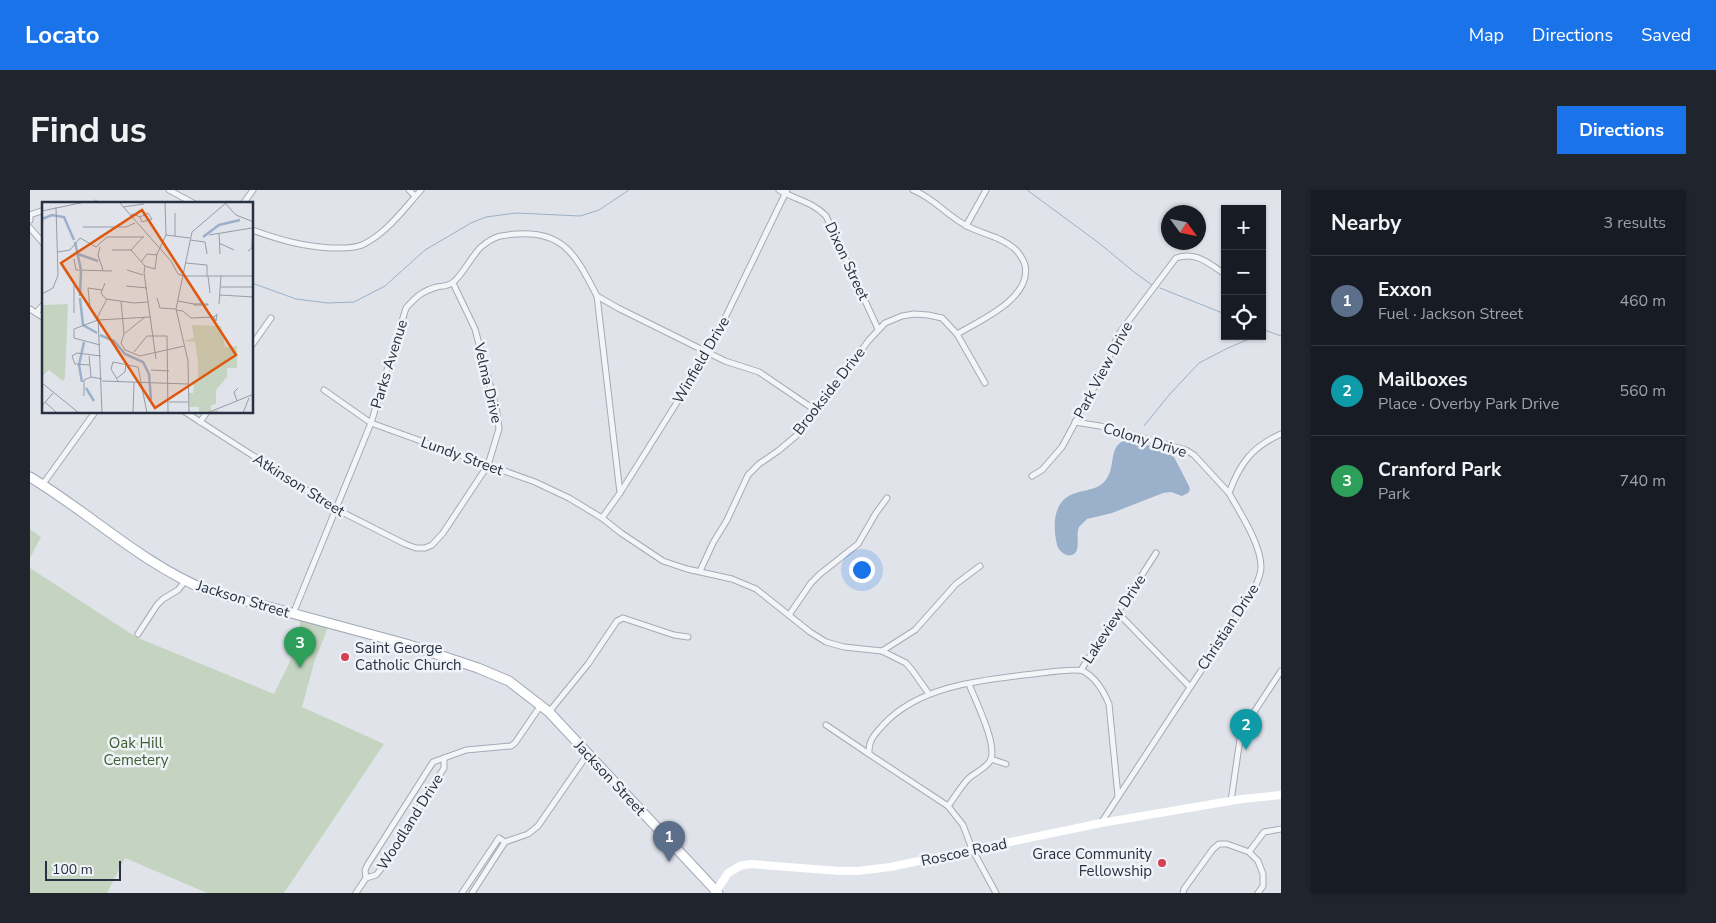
<!DOCTYPE html>
<html lang="en">
<head>
<meta charset="utf-8">
<style>
  :root { --surface:#171b24; --page:#20242c; --text:#f1f3f6; --muted:#9ea1a6; --line:#363941; --accent:#1a73e8 }
  body { margin:0; font-family:"Nunito Sans",sans-serif; background:var(--page); color:var(--text) }
  .controls { position:absolute; right:15px; top:15px; display:grid; overflow:hidden; border-radius:0px; box-shadow:0 1px 4px #0004 }
  .controls button { width:45px; height:45px; display:grid; place-items:center; padding:0; border:0; border-bottom:1px solid var(--line); background:var(--surface); color:var(--text); font:25px sans-serif }
  .compass { position:absolute; left:1131px; top:15px; width:45px; height:45px; border-radius:50%; background:var(--surface); box-shadow:0 1px 4px #0004; rotate:123deg }
  .scale { position:absolute; left:15px; bottom:12px; width:76px; box-sizing:border-box; padding-left:5px; border:2px solid #283142; border-top:0; font-size:14px; line-height:18px; white-space:nowrap; color:#283142; -webkit-text-stroke:4px #f0f3f7; paint-order:stroke }
  .you { position:absolute; left:831px; top:379px; width:18px; height:18px; margin:-12px; border:4px solid #fff; border-radius:50%; background:#1a73e8; box-shadow:0 0 0 8px #1a73e833 }
  .badge { display:grid; place-items:center; width:32px; height:32px; border-radius:50%; background:var(--accent); color:#fff; font-size:16px; font-weight:700 }
  .pin { position:absolute; translate:-50% -41px; filter:drop-shadow(0 1px 2px #0008) }
  .pin::after { content:''; position:absolute; top:26px; width:18px; height:15px; background:inherit; clip-path:polygon(0 0,100% 0,50% 100%) }
  .list { margin:0; padding:0; list-style:none }
  h2 { display:flex; justify-content:space-between; align-items:center; height:65px; margin:0; padding:0 20px; font-size:21px }
  h2 small { font-size:16px; font-weight:400; color:var(--muted) }
  .list li { display:grid; grid-template-columns:32px 1fr auto; gap:15px; align-items:center; box-sizing:border-box; height:90px; padding:0 20px; border-top:1px solid var(--line) }
  .list b { display:block; font-size:19px; white-space:nowrap }
  .list p { margin:0; font-size:16px; white-space:nowrap; color:var(--muted) }
  .list em { font-size:16px; font-style:normal; color:var(--muted) }
  .icon { flex:none; width:28px; height:28px; fill:none; stroke:currentColor; stroke-width:2; stroke-linecap:round; stroke-linejoin:round }
  .map { position:relative; flex:none; width:1251px; height:703px; overflow:hidden; border-radius:0px }
  header { display:flex; align-items:center; gap:30px; box-sizing:border-box; height:70px; padding:0 25px; background:var(--accent); color:#fff }
  header strong { font-size:24px }
  nav { display:flex; gap:28px; margin-inline-start:auto; font-size:18px }
  .intro { display:flex; align-items:center; justify-content:space-between; box-sizing:border-box; height:120px; padding:0 30px }
  h1 { margin:0; font-size:35px }
  .button { padding:12px 22px; border-radius:0px; background:var(--accent); color:#fff; font-size:18px; font-weight:700 }
  main { display:flex; gap:30px; padding:0 30px }
  aside { flex:1; background:var(--surface); border-radius:0px; box-shadow:0 1px 4px #0004 }
  .map>svg:first-child { display:block }
</style>
</head>
<body>
<header>
<strong>Locato</strong>
<nav><a>Map</a><a>Directions</a><a>Saved</a></nav>
</header>
<div class="intro"><h1>Find us</h1><a class="button">Directions</a></div>
<main>
<div class="map">
<svg width="1251" height="703" viewBox="0 0 1251 703">
  <rect width="100%" height="100%" fill="#e0e4ea"/>
  <g fill="#c5d4c1">
    <polygon points="0,339 11,347 0,368"/>
    <path d="M0,378L106,447L244,504C255,481 270,457 270,430L298,437L284,473L272,517L354,554L254,703H177L95,668L77,703H0Z"/>
  </g>
  <path fill="#9ab0cb" d="M1097,250L1108,251L1143,265L1159,296L1160,300L1158,303L1152,306L1141,302L1133,303L1082,323L1057,329L1049,337C1046,344 1049,353 1047,360C1042,371 1029,363 1027,355C1023,337 1022,312 1043,304C1055,299 1069,301 1077,288C1086,275 1078,254 1097,250Z"/>
  <g fill="none" stroke-linecap="round" stroke-linejoin="round">
    <g stroke="#9ab0cb" stroke-width="1">
      <polyline points="997,0 1069,53 1104,82 1122,95"/>
      <polyline points="65,10 72,14"/>
      <polyline points="222,93 266,109 298,113 324,112 355,96 395,60 441,33 456,27 486,23 550,26 569,20 599,0"/>
      <polyline points="1130,98 1195,124"/>
      <polyline points="1232,139 1251,146"/>
      <polyline points="1114,236 1139,205 1169,173 1198,158 1226,146"/>
    </g>
    <g stroke="#a5abb4" stroke-width="7">
      <g id="street">
        <polyline points="139,0 165,14"/>
        <polyline points="379,0 385,6"/>
        <path d="M749,0C764,9 783,12 796,26L848,139"/>
        <path d="M883,0C904,8 917,26 937,36C952,44 972,47 985,59C989,63 993,69 995,75C1002,108 951,130 927,144"/>
        <polyline points="213,14 223,0"/>
        <polyline points="0,30 0,25 14,20"/>
        <polyline points="936,36 956,0"/>
        <polyline points="0,38 14,54"/>
        <path d="M222,40C250,50 271,56 301,58C311,58 322,59 332,55C356,44 373,20 391,0"/>
        <polyline points="567,106 588,118 695,171 729,182 785,220"/>
        <polyline points="0,119 14,128"/>
        <polyline points="6,123 14,114"/>
        <polyline points="222,155 241,128"/>
        <polyline points="294,200 341,233 505,292 539,308 572,328 591,343 633,371 657,379 702,389 726,399 780,442 796,452 814,457 852,461 876,473 882,480 899,504"/>
        <polyline points="155,222 306,319 375,354 386,358 395,358 402,355 413,343 458,275 469,239 466,217 445,139 423,93"/>
        <polyline points="170,232 177,222"/>
        <polyline points="1045,232 1070,236 1156,260 1164,265 1199,303"/>
        <path d="M1002,286L1012,280L1032,257L1074,179L1088,145L1146,68C1166,61 1178,73 1195,84"/>
        <polyline points="13,294 65,222"/>
        <polyline points="572,328 590,303 678,163 757,0"/>
        <polyline points="670,381 683,353 697,330 718,285 729,274 748,261 766,246 839,150 855,133 872,126 884,124 898,125 912,128 927,144 955,193"/>
        <polyline points="1087,422 1160,497"/>
        <path d="M263,424L341,233L376,118C386,107 392,101 407,97C412,96 418,96 422,93C431,88 442,65 451,57C465,45 472,45 489,44C536,41 548,70 567,106L590,303"/>
        <polyline points="759,425 781,393 790,384 828,354 846,323 857,308"/>
        <polyline points="108,444 127,415 133,409 148,400 155,391"/>
        <polyline points="852,461 885,440 926,394 950,376"/>
        <polyline points="1051,480 1126,363"/>
        <polyline points="519,522 558,474 587,431 593,428 644,445 658,447"/>
        <polyline points="796,535 839,564"/>
        <polyline points="961,569 976,574"/>
        <polyline points="1201,611 1211,542 1251,481"/>
        <path d="M918,616C925,607 931,596 939,588C946,582 955,579 960,571C969,557 945,510 939,494"/>
        <path d="M1071,633L1224,400C1227,392 1231,385 1231,377C1231,354 1210,323 1199,303C1210,273 1222,257 1251,244"/>
        <polyline points="475,652 498,644 508,636 557,565"/>
        <polyline points="1219,662 1234,642 1251,639"/>
        <polyline points="336,688 346,685 351,679 414,578 414,568"/>
        <polyline points="326,703 336,688 335,680 338,674 403,572 436,560 481,556 485,553 511,515"/>
        <polyline points="432,703 469,648 475,652 442,703"/>
        <path d="M966,703L942,659L933,635L918,616L839,564C838,550 845,544 854,534C891,495 953,490 1003,484C1013,483 1045,478 1053,481C1065,487 1074,502 1079,514L1088,606"/>
        <polyline points="1153,703 1154,699 1183,659 1189,654 1197,654 1219,662 1228,671 1233,684 1233,696 1228,703"/>
      </g>
    </g>
    <g stroke="#9fa7b6" stroke-width="11">
      <path id="primary" d="M0,287C60,323 111,373 176,400L376,454L448,478L479,491L519,522L688,703"/>
    </g>
    <use href="#street" stroke="#f3f5f8" stroke-width="5"/>
    <polyline stroke="#fff" stroke-width="8" points="685,703 698,683 710,676 720,674 810,681 828,681 860,677 1071,633 1212,609 1251,605"/>
    <use href="#primary" stroke="#fff" stroke-width="9"/>
  </g>
  <g fill="#d34052" stroke="#f0f3f7" stroke-width="2">
    <circle cx="315" cy="467" r="5"/>
    <circle cx="1132" cy="673" r="5"/>
  </g>
  <g text-anchor="middle" dominant-baseline="central" stroke-width="5" stroke-linejoin="round" paint-order="stroke">
    <g font-size="15" fill="#283142" stroke="#f0f3f7">
      <text transform="translate(817 71) rotate(65)">Dixon Street</text>
      <text transform="translate(671 170) rotate(-60)">Winfield Drive</text>
      <text transform="translate(359 174) rotate(-73)">Parks Avenue</text>
      <text transform="translate(1073 180) rotate(-62)">Park View Drive</text>
      <text transform="translate(458 193) rotate(77)">Velma Drive</text>
      <text transform="translate(799 201) rotate(-52)">Brookside Drive</text>
      <text transform="translate(1115 250) rotate(17)">Colony Drive</text>
      <text transform="translate(432 266) rotate(20)">Lundy Street</text>
      <text transform="translate(269 295) rotate(32)">Atkinson Street</text>
      <text transform="translate(213 409) rotate(17)">Jackson Street</text>
      <text transform="translate(1084 429) rotate(-57)">Lakeview Drive</text>
      <text transform="translate(1198 437) rotate(-57)">Christian Drive</text>
      <text transform="translate(580 588) rotate(47)">Jackson Street</text>
      <text transform="translate(380 632) rotate(-58)">Woodland Drive</text>
      <text transform="translate(934 662) rotate(-12)">Roscoe Road</text>
    </g>
    <g font-size="15" fill="#283142" stroke="#f0f3f7" text-anchor="start">
      <text x="325" y="458">Saint George<tspan x="325" dy="17">Catholic Church</tspan></text>
      <text x="1122" y="664" text-anchor="end">Grace Community<tspan x="1122" dy="17">Fellowship</tspan></text>
    </g>
    <g font-size="15" fill="#3b5e35" stroke="#f0f3f7">
      <text x="106" y="553">Oak Hill<tspan x="106" dy="17">Cemetery</tspan></text>
    </g>
  </g>
  <g transform="translate(12 12)">
    <rect width="211" height="211" fill="#e0e4ea"/>
    <path d="M26,102L23,175L21,179L7,168L0,174V103ZM150,123L179,124L183,145L195,144V166H185V175L174,188V202L169,203V210L176,208L177,211H157V205H147V191H151L152,179L156,178V160L153,140L141,139L152,136Z" fill="#c5d4c1"/>
    <path fill="none" stroke="#9ab0cb" stroke-width="2.5" d="M0,17L10,13L22,15L32,38M161,35L177,23L198,18M33,40L39,68M36,52L56,59M38,94L39,69M38,96L41,123L55,131M58,133L72,139L83,152L101,160L107,172L109,198M40,180L37,163L42,140M44,186L52,199"/>
    <path fill="none" stroke="#969ca7" stroke-width="1" d="M77,0L129,59L136,72L142,74M182,0L194,13L212,20M81,5L102,2M0,9L43,0M88,14L91,12L98,15L106,11L110,17L100,20L98,15M41,25H84L93,21M177,31L178,52M124,33L148,36M167,33L210,26M133,34V11M101,35L89,48L103,64L113,67L115,52L124,33L123,0M148,38L163,40L165,52M177,41L192,48M58,45L56,53L61,68M70,48H89M206,49L210,46L211,19M16,50L28,48L38,36L54,45L65,35H102M32,57L34,68L70,69M99,60L105,52L115,53M144,61L165,63V74M103,64L102,71L114,157M85,68L101,73M142,74H212M166,74L168,91M63,81L59,91L64,97L92,101L106,100M84,84L105,86M179,85H212M0,92L11,86L16,73L14,5M178,93L212,95M115,96L118,106L134,107M79,99L82,132M136,99L152,102M152,102H166V103H152ZM177,102L179,74M48,107L46,86L60,88M134,108L141,109L149,116L172,115L174,119L175,112L172,115M32,111V83M103,115L82,132L79,141L83,148L98,154L142,144M58,143L32,136V127L56,118L108,115M92,150L105,134H125L126,211M47,154L49,175L60,177M48,163L33,162L30,154L35,151L59,154M109,168L127,169M75,176L83,170L84,161M60,179L146,182M76,179L69,167L71,160L96,165L105,211M0,181L37,211M42,194V178L49,175M195,199L192,190L196,186M3,200L15,211M127,200H146M0,204L11,191M60,211L56,114L65,97M91,211L92,180M147,211L146,159L134,107L150,30L185,0M165,211L212,192M201,211L207,196"/>
    <path fill="#de570f" fill-opacity="0.15" stroke="#de570f" stroke-width="2.5" d="M100,8L194,153L113,206L19,61Z"/>
    <rect width="211" height="211" fill="none" stroke="#283142" stroke-width="2.5"/>
  </g>
</svg>
<div class="controls">
<button>+</button>
<button>−</button>
<button><svg class="icon" aria-label="locate" viewBox="0 0 24 24"><circle cx="12" cy="12" r="6"/><path d="M12 2v4M12 18v4M2 12h4M18 12h4"/></svg></button>
</div>
<svg class="compass" viewBox="-18 -18 36 36"><path d="M0-13l5 13h-10z" fill="#e53935"/><path d="M0 13l5-13h-10z" fill="#9ea1a6"/></svg>
<div class="scale">100 m</div>
<div class="you"></div>
<div class="pin badge" style="left:639px;top:672px;background:#5c6f8a">1</div>
<div class="pin badge" style="left:1216px;top:560px;background:#0f9aa8">2</div>
<div class="pin badge" style="left:270px;top:478px;background:#2e9e5b">3</div>
</div>
<aside>
<h2>Nearby<small>3 results</small></h2>
<ul class="list">
<li><span class="badge" style="background:#5c6f8a">1</span><div><b>Exxon</b><p>Fuel · Jackson Street</p></div><em>460 m</em></li>
<li><span class="badge" style="background:#0f9aa8">2</span><div><b>Mailboxes</b><p>Place · Overby Park Drive</p></div><em>560 m</em></li>
<li><span class="badge" style="background:#2e9e5b">3</span><div><b>Cranford Park</b><p>Park</p></div><em>740 m</em></li>
</ul>
</aside>
</main>
</body>
</html>
